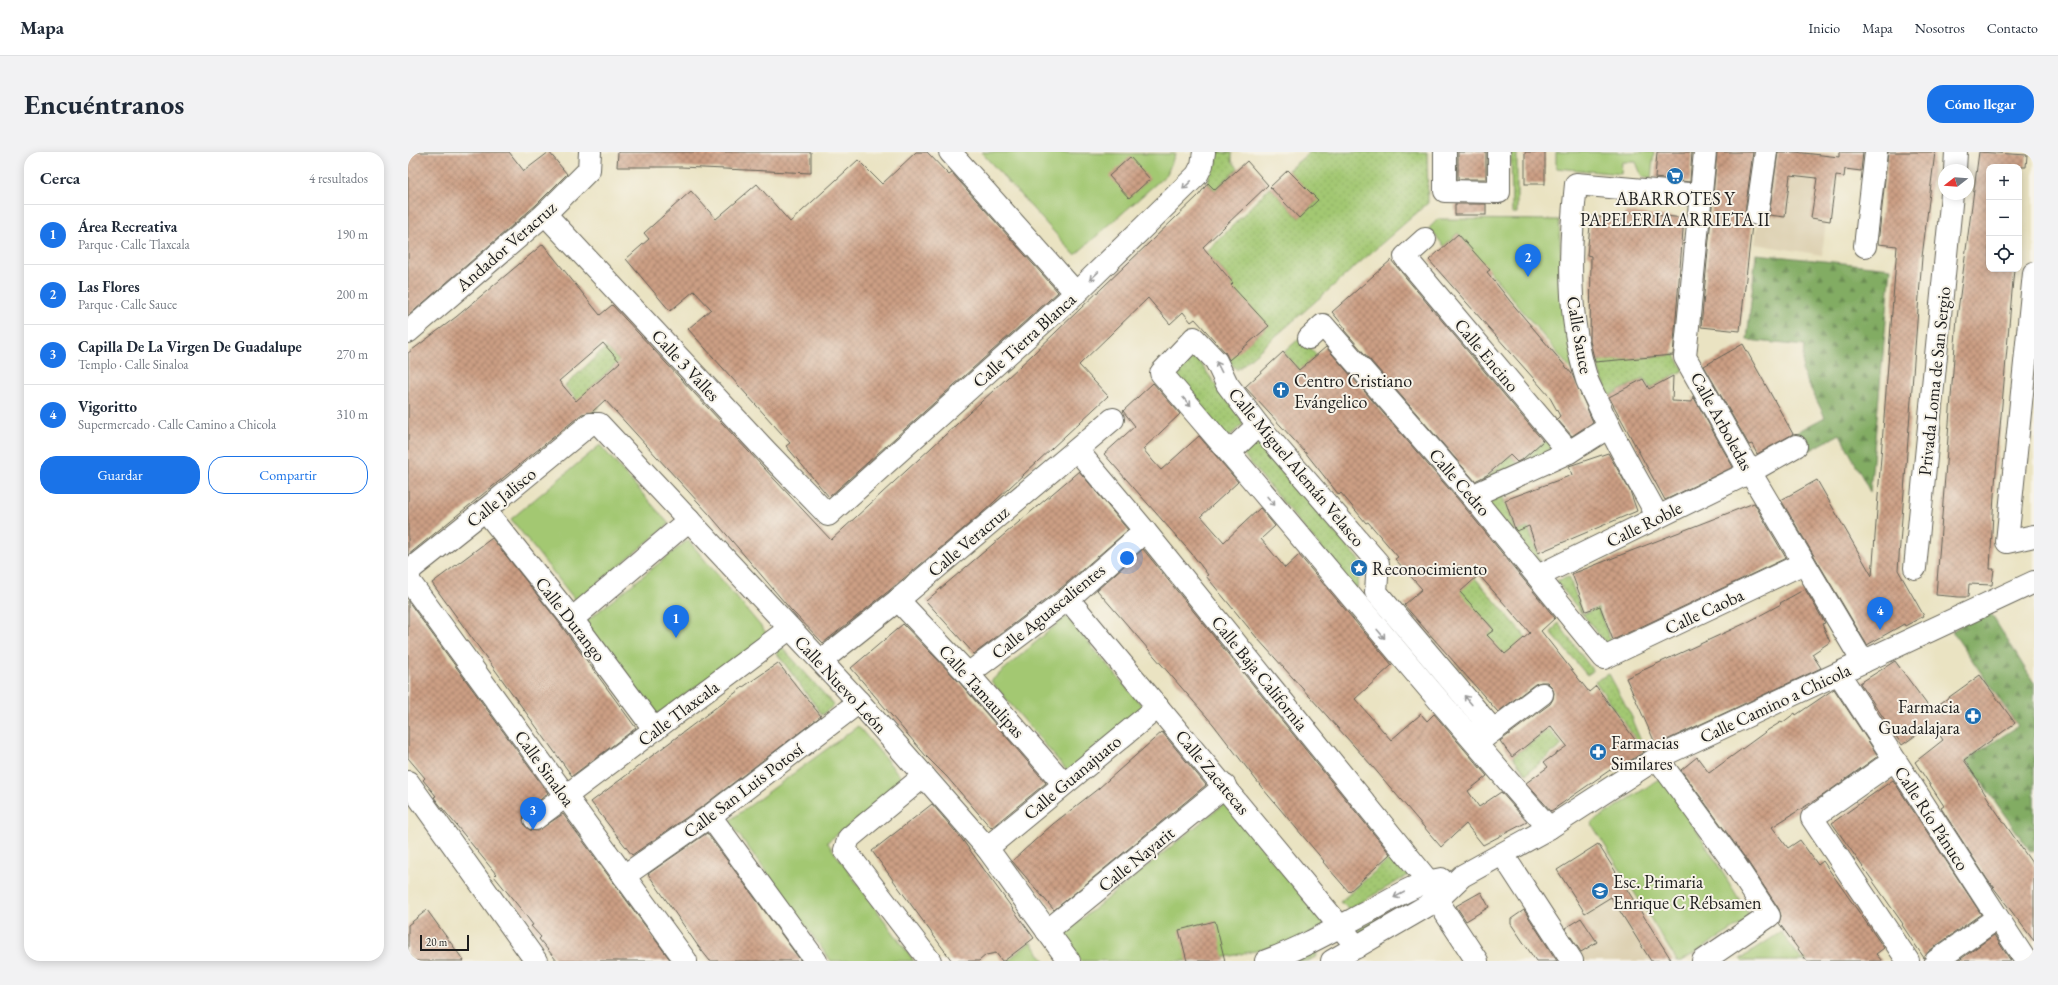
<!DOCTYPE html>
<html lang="es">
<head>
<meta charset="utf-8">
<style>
  :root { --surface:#fff; --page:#f2f2f3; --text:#1f2937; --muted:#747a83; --line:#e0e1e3; --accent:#1a73e8 }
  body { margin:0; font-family:"EB Garamond",serif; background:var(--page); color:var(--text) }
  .controls { position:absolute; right:12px; top:12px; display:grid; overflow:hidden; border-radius:8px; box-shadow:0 2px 10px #0003 }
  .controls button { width:36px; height:36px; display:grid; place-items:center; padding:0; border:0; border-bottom:1px solid var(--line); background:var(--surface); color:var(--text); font:20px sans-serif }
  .compass { position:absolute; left:1530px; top:12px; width:36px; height:36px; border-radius:50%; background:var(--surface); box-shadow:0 2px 10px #0003; rotate:253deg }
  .scale { position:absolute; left:12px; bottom:10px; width:49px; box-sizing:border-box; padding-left:4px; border:2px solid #1c1c1c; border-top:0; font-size:11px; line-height:14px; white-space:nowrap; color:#1c1c1c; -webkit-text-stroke:3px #f7f3e8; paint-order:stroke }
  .you { position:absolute; left:719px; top:406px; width:14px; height:14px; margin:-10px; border:3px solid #fff; border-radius:50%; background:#1a73e8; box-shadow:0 0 0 6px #1a73e833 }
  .badge { display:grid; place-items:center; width:26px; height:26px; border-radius:50%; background:var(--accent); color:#fff; font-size:13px; font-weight:700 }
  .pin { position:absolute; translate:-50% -33px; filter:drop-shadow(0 1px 2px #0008) }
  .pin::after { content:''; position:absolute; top:21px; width:14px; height:12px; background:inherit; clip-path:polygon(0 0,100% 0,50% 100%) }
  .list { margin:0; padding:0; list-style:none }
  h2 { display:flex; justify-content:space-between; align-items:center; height:52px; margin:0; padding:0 16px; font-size:17px }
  h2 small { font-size:13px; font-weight:400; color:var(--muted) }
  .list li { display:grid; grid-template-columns:26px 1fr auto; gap:12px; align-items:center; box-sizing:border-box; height:60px; padding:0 16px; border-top:1px solid var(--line) }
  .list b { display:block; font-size:15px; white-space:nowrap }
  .list p { margin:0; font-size:13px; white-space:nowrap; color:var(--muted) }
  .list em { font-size:13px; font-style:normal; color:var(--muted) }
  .actions { display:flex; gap:8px; padding:12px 16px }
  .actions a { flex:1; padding:9px 0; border:1px solid var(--accent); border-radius:16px; text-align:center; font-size:14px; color:var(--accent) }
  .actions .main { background:var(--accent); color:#fff }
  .icon { flex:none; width:22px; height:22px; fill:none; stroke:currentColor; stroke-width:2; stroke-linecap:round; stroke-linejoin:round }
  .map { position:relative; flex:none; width:1626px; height:809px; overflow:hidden; border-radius:16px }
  header { display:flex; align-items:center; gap:24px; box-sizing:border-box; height:56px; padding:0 20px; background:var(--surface); border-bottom:1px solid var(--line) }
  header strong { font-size:19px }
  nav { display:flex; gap:22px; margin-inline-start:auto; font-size:14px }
  .intro { display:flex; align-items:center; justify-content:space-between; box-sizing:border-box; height:96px; padding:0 24px }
  h1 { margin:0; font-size:28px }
  .button { padding:10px 18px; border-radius:16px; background:var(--accent); color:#fff; font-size:14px; font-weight:700 }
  main { display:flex; gap:24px; padding:0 24px }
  aside { flex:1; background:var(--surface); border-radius:16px; box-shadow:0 2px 10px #0003 }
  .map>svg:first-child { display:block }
</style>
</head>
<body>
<header>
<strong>Mapa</strong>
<nav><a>Inicio</a><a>Mapa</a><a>Nosotros</a><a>Contacto</a></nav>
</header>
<div class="intro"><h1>Encuéntranos</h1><a class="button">Cómo llegar</a></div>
<main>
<aside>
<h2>Cerca<small>4 resultados</small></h2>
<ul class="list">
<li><span class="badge">1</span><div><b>Área Recreativa</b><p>Parque · Calle Tlaxcala</p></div><em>190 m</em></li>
<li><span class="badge">2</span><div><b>Las Flores</b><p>Parque · Calle Sauce</p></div><em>200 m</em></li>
<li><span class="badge">3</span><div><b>Capilla De La Virgen De Guadalupe</b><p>Templo · Calle Sinaloa</p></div><em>270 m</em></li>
<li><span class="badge">4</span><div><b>Vigoritto</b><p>Supermercado · Calle Camino a Chicola</p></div><em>310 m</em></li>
</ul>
<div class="actions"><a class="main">Guardar</a><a>Compartir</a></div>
</aside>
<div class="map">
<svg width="1626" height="809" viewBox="0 0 1626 809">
  <defs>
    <pattern id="grass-dots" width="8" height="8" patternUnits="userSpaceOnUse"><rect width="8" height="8" fill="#a3c872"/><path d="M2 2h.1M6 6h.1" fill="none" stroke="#8cab62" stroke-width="1.8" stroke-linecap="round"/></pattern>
    <pattern id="forest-firs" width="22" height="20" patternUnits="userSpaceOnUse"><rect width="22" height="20" fill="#82ac64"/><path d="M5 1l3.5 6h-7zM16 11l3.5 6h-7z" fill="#6a8b52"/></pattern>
    <pattern id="building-cross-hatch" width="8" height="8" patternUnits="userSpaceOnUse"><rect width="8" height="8" fill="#cc9f84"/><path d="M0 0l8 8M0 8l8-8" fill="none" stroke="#a5816b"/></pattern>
  </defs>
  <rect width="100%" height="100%" fill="#f7f3e8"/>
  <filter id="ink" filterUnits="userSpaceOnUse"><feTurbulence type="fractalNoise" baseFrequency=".025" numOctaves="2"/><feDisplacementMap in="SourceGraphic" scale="8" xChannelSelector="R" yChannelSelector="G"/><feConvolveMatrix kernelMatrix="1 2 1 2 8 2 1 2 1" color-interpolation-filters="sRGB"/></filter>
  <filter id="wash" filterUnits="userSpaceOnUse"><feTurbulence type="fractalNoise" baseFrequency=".012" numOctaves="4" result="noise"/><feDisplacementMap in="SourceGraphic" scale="16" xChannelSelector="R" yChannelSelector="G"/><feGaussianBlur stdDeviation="0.9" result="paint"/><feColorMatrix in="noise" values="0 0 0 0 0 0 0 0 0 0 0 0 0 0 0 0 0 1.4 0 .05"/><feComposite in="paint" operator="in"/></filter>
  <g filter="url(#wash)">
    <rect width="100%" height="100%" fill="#eae3c2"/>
    <g fill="#ded2b4">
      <polygon points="1360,0 1426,0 1414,103 1347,92"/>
      <polygon points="1190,691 1266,809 1177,809 1155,776 1177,761 1149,717"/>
    </g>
    <g fill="url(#grass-dots)" stroke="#607247">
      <polygon points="805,0 824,1 824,9 830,16 807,38 800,31"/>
      <polygon points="902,0 1019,0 1020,51 829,218 820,208 860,174 791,166 825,131 799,100 862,35 891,66 909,49 880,18"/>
      <polygon points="1103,0 1109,0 1109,61 1104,61"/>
      <polygon points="893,185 909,203 892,218 876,200"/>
      <polygon points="198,195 211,209 178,240 191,255 183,262 157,234"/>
      <polygon points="1267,203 1276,218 1242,236 1236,226 1201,244 1191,219 1190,209"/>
      <polygon points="787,204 836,271 818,287 765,226"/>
      <polygon points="1140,287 1153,301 1073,331 1102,304 1110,312"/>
      <polygon points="849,289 954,412 948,439 835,302"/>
      <polygon points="1093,340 1107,380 1120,376 1134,414 1075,348"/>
      <polygon points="1161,425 1175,462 1190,456 1204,493 1200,494 1148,429"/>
      <polygon points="1067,426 1118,485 1103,497 1110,505 1104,511 1092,497 1060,526 1048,512 1086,477 1068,458 1030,492 1014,474"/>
      <polygon points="1150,471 1185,519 1179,523 1143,481"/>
      <polygon points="373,494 426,553 414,563 368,500"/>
      <polygon points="1201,522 1225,567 1224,568 1238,601 1187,529"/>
      <polygon points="1141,577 1154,593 1118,622 1105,605"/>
      <polygon points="988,699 1006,720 941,757 932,750 979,709 979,705"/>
      <polygon points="1005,747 1014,750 955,784 949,778"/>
      <polygon points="908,797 909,804 900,809 882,809"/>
    </g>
    <g fill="url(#forest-firs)" stroke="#4f6440">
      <polygon points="1348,102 1483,116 1462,340 1432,282 1397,301 1387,281 1417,265 1394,219 1396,194 1339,188"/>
      <polygon points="1580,457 1626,531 1626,700 1622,699 1558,608 1610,574 1544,479"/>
    </g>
    <g fill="#a3c872" stroke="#607247">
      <polygon points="573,0 767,2 759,22 667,103"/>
      <polygon points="1148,0 1246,0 1243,27 1234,25 1228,10 1214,10 1213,22 1148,16"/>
      <polygon points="1030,67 1151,68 1156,156 1170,226 1050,81 1036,94 1021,76"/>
      <polygon points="192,293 261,372 168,449 103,367"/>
      <polygon points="280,388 361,484 248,563 176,471"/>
      <polygon points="658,464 735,555 660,620 583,529"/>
      <polygon points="450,574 498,631 419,690 506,809 423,809 321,669"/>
      <polygon points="1255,625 1343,766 1274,809 1269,809 1183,671"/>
      <polygon points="817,651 917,773 885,791 799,809 672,809 654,783"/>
      <polygon points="1373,780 1394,808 1398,806 1400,809 1334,809 1332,807"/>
      <polygon points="623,790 637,809 599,809"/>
    </g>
    <g id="blocks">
      <g fill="url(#building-cross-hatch)" fill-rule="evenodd">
        <polygon points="0,0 101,0 116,19 141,0 159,22 128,53 0,164"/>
        <polygon points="210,0 403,0 403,21 273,15 209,15"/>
        <polygon points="508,0 519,0 541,23 544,21 650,140 421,345 378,294 382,291 280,177 303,157 286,139 262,159 218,107 241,87 236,81 283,39 308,67 349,32 382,70 450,8 474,32"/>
        <rect x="1050" y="0" width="28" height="27"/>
        <rect x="1117" y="0" width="20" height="32"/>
        <polygon points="1249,0 1284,0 1282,30 1247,26"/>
        <polygon points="1309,0 1345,0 1337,60 1338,67 1344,73 1332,179 1293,175"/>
        <polygon points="1370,0 1387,0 1431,5 1431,0 1455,0 1453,19 1437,17 1436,25 1428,24 1422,69 1403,66 1409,26 1382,23 1377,65 1361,63"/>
        <polygon points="1480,0 1527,0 1514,105 1490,418 1516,464 1497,474 1496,472 1459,493 1373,348 1409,328 1464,424 1489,94 1470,92"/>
        <polygon points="1571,0 1619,3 1618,15 1581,15 1581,117 1606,117 1586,343 1582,417 1586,417 1584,433 1561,432 1560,445 1551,445 1528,443 1549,166"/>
        <polygon points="722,5 742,27 721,46 701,24"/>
        <path d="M839,9L860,33L795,95L825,131L823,133L861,174L821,208L817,200L787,167L783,170L775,160L762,172L740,146L671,213L700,244L573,362L482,438L415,491L383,458L301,362L197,248L184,260L174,262L0,403V201L48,165L135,92L192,163L204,153L423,388L624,203L790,44L800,31L807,38ZM195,191L212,210L168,249L151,229Z"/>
        <polygon points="880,18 910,48 891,66 862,35"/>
        <rect x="1047" y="52" width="31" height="11"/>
        <polygon points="1218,60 1276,66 1265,203 1187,210 1182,189 1183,104 1179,103 1183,64 1217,68"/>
        <polygon points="1050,82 1082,118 1079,120 1102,149 1164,222 1185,270 1164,284 1149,267 1152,264 1141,244 1021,108"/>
        <polygon points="983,108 1135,289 1115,307 1109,310 1102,303 1079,323 1067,329 936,178 938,177 924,160"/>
        <polygon points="1335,192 1385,282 1349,302 1344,292 1341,293 1296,214"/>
        <path d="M918,195L1054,352L1147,466L1133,479L1181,540L1188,534L1236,600L1217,612L1215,609L1143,659L1118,631L1140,615L1136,610L1159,594L1143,574L1104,605L1092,589L1142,552L1145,547L1146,541L1144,535L1139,530H1133L1127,532L1090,560L996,453L1014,437L987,407L990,405L960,370L958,371L933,341L931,343L897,300L837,235L875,200L891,218ZM1071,423L1122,481L1097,502L1079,483L1086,478L1052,440Z"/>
        <polygon points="1265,224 1264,249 1284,250 1285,244 1325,315 1257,348 1201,245 1235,227 1241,237"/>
        <polygon points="745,231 772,262 735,297 745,309 753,318 791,284 830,330 793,364 816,390 852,356 867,374 853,387 877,416 891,403 984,513 947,547 983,588 1013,562 1019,569 1026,562 1079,624 1060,639 1071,655 1093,640 1119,670 1075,693 1058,672 1033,695 964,614 849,486 798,424 800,423 784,402 696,302 727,274 715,259"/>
        <polygon points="1200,301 1222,339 1229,359 1130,401 1121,374 1109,379 1107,377 1097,348 1164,323 1161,314"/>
        <polygon points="671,319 720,378 652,437 566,502 518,449"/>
        <polygon points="1346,351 1378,406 1205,488 1192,454 1178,459 1164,422"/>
        <polygon points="84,386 149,468 228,576 164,624 24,431"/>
        <polygon points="735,397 982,702 941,740 915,710 916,709 855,637 805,572 689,438"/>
        <polygon points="1397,437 1417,471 1414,472 1422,490 1404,502 1413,516 1248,593 1218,526 1340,470 1373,452 1372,451"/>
        <polygon points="0,449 140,641 116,662 115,668 117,674 122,678 129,679 155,662 263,809 149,809 131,787 133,785 123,774 125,773 116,761 86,724 88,722 31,652 26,645 28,644 15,628 17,626 0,606"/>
        <polygon points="495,472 551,530 638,631 583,676 539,625 518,604 443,516"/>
        <polygon points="1487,509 1523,558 1572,523 1607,571 1556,608 1570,628 1569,629 1586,656 1626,714 1626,789 1579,727 1533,656 1536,654 1507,610 1535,588 1524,572 1494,593 1452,531"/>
        <polygon points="370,511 413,564 295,654 224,703 183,650 335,535"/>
        <polygon points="1426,537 1470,604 1417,642 1364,675 1380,696 1392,688 1410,713 1415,709 1476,796 1468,802 1474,809 1399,809 1371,771 1373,764 1371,757 1338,707 1273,618 1289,605 1301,621 1360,578 1373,570 1374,571 1387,561 1388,563"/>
        <polygon points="754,580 798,633 646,758 604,709 645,672 691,636"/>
        <polygon points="1485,628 1573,762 1521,799 1516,806 1494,773 1495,772 1424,671"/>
        <polygon points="524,652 553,686 626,786 596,809 594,809 588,801 578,803 571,809 544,809 464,699"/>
        <polygon points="299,681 393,809 302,809 290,794 240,722"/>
        <polygon points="1190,692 1218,736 1264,809 1243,809 1203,745 1177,761 1149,718"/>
        <polygon points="1073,740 1081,755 1058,769 1048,754"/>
        <polygon points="19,758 32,776 56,809 6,809 0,801 0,773"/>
        <polygon points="1116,758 1149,809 1128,809 1103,772 1103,767"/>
        <polygon points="1173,766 1189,790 1173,800 1157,776"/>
        <polygon points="807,769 817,809 779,809 771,778"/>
        <polygon points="1586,783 1603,809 1550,809"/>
      </g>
    </g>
  </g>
  <g filter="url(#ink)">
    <use href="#blocks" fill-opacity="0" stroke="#646256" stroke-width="1"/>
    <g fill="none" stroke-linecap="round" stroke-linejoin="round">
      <g stroke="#646256" stroke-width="24">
        <g id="minor">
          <polyline points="542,0 668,141"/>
          <polyline points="1037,0 1037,39 1091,40 1091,0"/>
          <polyline points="1297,0 1277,205 1342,320 1455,510"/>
          <polyline points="1547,18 1548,0"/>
          <polyline points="137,62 358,299 420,363 668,141 789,23 794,13 796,0"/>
          <polyline points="1349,62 1358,0"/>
          <polyline points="1017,87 997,105 1161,300"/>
          <polyline points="1457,94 1468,0"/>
          <polyline points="1626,121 1599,390 1626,384"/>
          <polyline points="0,180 137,62 181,18 182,0"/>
          <polyline points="901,186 915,173 1064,344 1196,506 1396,411"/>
          <polyline points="669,298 737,379 1020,729 1029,748 1069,809"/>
          <polyline points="822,300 850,273"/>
          <polyline points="1064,344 1161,300 1201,275"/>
          <polyline points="77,358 164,467 247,578"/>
          <path d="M1250,365C1231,330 1210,295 1193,258C1189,248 1183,238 1179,228C1159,165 1161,97 1168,32L1292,43"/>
          <polyline points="1507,416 1544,42"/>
          <polyline points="1130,424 1342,320 1388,294"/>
          <polyline points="660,447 949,795"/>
          <polyline points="490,448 560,522 656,632"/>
          <polyline points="164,467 281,368"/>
          <polyline points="413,509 490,448 705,267"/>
          <polyline points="560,522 660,447 737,379"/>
          <polyline points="1431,522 1618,809"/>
          <path d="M1085,578L968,440L970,411L850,273L819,232L808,209L786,186L753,221C884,372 1009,526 1141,676"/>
          <polyline points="1074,587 1134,542"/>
          <polyline points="1249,606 1328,714 1361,764 1295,809"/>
          <polyline points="1486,608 1404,666 1500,809"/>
          <polyline points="516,624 441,686 437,698 522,809"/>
          <polyline points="0,630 128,809"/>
          <polyline points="302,664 408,809"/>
          <polyline points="127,667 381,477"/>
          <polyline points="579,696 750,555"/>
          <polyline points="1095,703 1164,809"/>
          <polyline points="216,724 302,664 451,550"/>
          <polyline points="639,779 817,634"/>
          <polyline points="278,809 1,429 1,421 4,416 77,358 182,272 191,272 451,550 516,624 579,696 661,809"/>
          <path d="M858,809C894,796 927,777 961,759C984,747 1007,731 1033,727"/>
          <polyline points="924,809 1029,748 1054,724 1141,676 1249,606 1626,430"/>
          <polyline points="1528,809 1589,766"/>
        </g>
      </g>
      <use href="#minor" stroke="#fff" stroke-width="22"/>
    </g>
    <defs><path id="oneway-shaft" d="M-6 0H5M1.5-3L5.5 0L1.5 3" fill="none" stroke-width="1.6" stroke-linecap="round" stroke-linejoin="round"/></defs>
    <g stroke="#999">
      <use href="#oneway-shaft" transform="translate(779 33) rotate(136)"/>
      <use href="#oneway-shaft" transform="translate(686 124) rotate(136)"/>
      <use href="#oneway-shaft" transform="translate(811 215) rotate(-117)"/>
      <use href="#oneway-shaft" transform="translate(779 250) rotate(49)"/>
      <use href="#oneway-shaft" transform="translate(863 349) rotate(50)"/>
      <use href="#oneway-shaft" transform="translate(973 482) rotate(50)"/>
      <use href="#oneway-shaft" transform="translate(1060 548) rotate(-130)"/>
      <use href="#oneway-shaft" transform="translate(991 743) rotate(152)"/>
    </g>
  </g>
  <defs>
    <g id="supermarket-disc" transform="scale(0.9)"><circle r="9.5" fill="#1f6fb2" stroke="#f7f3e8"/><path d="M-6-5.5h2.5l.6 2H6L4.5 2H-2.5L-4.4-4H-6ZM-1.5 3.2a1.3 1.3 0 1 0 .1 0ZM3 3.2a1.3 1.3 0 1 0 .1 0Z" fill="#fff"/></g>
    <g id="church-disc" transform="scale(0.9)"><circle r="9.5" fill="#1f6fb2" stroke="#f7f3e8"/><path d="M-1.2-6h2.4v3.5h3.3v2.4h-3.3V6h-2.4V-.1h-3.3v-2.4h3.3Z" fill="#fff"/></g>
    <g id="sight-disc" transform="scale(0.9)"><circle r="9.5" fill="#1f6fb2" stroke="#f7f3e8"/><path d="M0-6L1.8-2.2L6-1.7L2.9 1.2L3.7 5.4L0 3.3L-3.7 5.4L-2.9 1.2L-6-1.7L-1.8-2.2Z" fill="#fff"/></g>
    <g id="pharmacy-disc" transform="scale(0.9)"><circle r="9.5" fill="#1f6fb2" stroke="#f7f3e8"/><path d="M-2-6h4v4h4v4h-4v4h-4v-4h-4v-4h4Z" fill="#fff"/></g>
    <g id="school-disc" transform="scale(0.9)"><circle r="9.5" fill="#1f6fb2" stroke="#f7f3e8"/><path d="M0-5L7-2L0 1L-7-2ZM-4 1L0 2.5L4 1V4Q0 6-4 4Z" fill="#fff"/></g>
  </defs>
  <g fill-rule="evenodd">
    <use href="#supermarket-disc" x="1267" y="24"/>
    <use href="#church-disc" x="873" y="238"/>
    <use href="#sight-disc" x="951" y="416"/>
    <use href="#pharmacy-disc" x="1565" y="564"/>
    <use href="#pharmacy-disc" x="1190" y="600"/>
    <use href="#school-disc" x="1192" y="739"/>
  </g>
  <g text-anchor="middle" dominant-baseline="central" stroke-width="4" stroke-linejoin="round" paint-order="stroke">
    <g font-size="18" fill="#1c1c1c" stroke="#f7f3e8" text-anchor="start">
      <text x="1267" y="46" text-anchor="middle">ABARROTES Y<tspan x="1267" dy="21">PAPELERIA ARRIETA II</tspan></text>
      <text x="886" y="228">Centro Cristiano<tspan x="886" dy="21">Evángelico</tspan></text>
      <text x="964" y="416">Reconocimiento</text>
      <text x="1552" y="554" text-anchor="end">Farmacia<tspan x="1552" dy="21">Guadalajara</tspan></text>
      <text x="1203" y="590">Farmacias<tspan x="1203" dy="21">Similares</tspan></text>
      <text x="1205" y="729">Esc. Primaria<tspan x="1205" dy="21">Enrique C Rébsamen</tspan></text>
    </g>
    <g font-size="18" fill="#1c1c1c" stroke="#f7f3e8">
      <text transform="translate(98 94) rotate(-41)">Andador Veracruz</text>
      <text transform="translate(1172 183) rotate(80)">Calle Sauce</text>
      <text transform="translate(616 188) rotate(-42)">Calle Tierra Blanca</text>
      <text transform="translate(1079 203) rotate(50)">Calle Encino</text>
      <text transform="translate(278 213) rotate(47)">Calle 3 Valles</text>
      <text transform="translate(1526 229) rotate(-84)">Privada Loma de San Sergio</text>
      <text transform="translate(1314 269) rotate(61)">Calle Arboledas</text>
      <text transform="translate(889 315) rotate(50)">Calle Miguel Alemán Velasco</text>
      <text transform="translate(1052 330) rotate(49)">Calle Cedro</text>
      <text transform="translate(93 345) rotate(-39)">Calle Jalisco</text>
      <text transform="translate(1236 372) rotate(-26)">Calle Roble</text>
      <text transform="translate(560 389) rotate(-40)">Calle Veracruz</text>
      <text transform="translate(640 459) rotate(-39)">Calle Aguascalientes</text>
      <text transform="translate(1296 459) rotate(-25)">Calle Caoba</text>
      <text transform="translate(163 467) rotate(52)">Calle Durango</text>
      <text transform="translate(852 521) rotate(51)">Calle Baja California</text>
      <text transform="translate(433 532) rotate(47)">Calle Nuevo León</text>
      <text transform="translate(574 539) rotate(48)">Calle Tamaulipas</text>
      <text transform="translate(1367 551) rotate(-25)">Calle Camino a Chicola</text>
      <text transform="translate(270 561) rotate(-37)">Calle Tlaxcala</text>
      <text transform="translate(137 616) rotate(54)">Calle Sinaloa</text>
      <text transform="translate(805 620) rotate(50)">Calle Zacatecas</text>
      <text transform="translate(664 625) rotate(-40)">Calle Guanajuato</text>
      <text transform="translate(335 638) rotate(-37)">Calle San Luis Potosí</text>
      <text transform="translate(1524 666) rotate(57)">Calle Río Pánuco</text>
      <text transform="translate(728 707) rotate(-39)">Calle Nayarit</text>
    </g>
  </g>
</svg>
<div class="controls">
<button>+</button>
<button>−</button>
<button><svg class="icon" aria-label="locate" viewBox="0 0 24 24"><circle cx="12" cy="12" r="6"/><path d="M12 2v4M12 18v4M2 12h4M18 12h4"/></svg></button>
</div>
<svg class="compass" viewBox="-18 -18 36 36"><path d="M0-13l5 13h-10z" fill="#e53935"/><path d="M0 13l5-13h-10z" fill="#747a83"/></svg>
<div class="scale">20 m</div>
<div class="you"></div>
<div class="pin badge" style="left:268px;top:486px">1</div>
<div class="pin badge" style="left:1120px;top:125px">2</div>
<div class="pin badge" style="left:125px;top:678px">3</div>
<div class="pin badge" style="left:1472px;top:478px">4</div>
</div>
</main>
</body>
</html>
